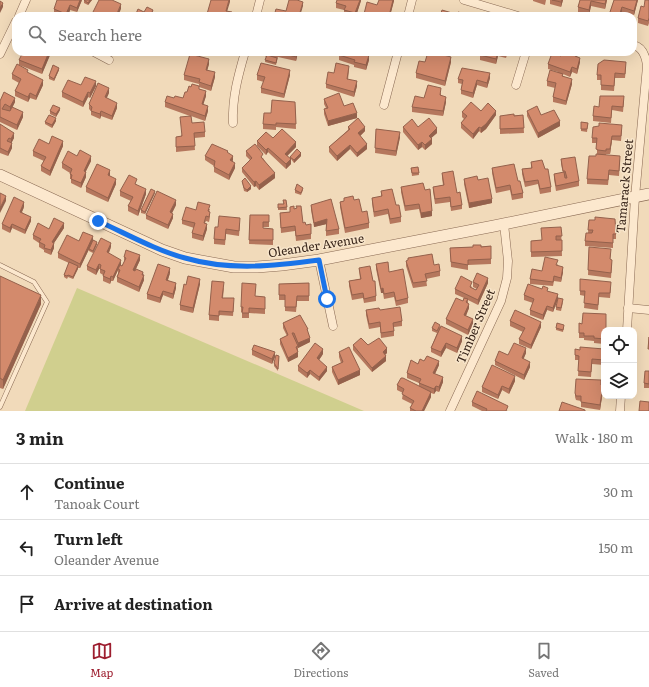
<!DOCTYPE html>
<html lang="en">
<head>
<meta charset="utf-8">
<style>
  :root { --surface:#fff; --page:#f6f6f6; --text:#222; --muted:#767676; --line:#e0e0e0; --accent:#9d1e2f }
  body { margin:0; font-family:Literata,serif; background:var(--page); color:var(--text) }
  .controls { position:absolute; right:12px; bottom:12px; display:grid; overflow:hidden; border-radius:8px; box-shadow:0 4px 16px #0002 }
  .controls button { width:36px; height:36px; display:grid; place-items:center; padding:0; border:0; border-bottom:1px solid var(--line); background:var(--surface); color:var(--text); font:20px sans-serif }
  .stop { position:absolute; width:12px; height:12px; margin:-9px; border:3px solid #1a73e8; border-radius:50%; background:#fff }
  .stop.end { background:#1a73e8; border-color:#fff; box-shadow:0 1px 4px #0008 }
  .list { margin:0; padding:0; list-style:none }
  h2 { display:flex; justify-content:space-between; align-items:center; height:52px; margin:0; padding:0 16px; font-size:17px }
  h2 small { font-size:13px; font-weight:400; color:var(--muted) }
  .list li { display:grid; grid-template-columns:26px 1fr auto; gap:12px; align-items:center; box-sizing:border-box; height:56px; padding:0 16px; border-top:1px solid var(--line) }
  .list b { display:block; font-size:15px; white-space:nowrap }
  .list p { margin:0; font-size:13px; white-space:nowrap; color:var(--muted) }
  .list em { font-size:13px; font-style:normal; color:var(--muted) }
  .icon { flex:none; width:22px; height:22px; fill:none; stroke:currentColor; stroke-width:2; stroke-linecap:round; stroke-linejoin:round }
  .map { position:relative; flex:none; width:649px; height:411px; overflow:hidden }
  .search { position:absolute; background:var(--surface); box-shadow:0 4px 16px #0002; left:12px; right:12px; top:12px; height:44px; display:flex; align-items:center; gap:10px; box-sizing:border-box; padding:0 14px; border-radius:12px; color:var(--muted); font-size:15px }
  .sheet { height:220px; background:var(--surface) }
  nav { display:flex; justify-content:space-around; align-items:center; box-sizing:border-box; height:56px; border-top:1px solid var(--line); background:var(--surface); font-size:11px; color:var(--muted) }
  nav a { display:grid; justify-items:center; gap:2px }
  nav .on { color:var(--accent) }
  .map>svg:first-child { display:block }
</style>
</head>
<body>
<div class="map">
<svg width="649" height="411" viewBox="0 0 649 411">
  <rect width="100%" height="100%" fill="#f1daba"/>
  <polygon fill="#d0cf8e" points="77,288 364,411 25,411"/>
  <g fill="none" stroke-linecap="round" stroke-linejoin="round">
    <g stroke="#896953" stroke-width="5">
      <polyline id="service" points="0,265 34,282 47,302 0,407"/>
    </g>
    <g stroke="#896953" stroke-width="9">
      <g id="minor">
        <polyline points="464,0 518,16"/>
        <polyline points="19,16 26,0"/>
        <polyline points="256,16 260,0"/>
        <polyline points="408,16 412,0"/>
        <polyline points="94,52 109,60"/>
        <polyline points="0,54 16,21"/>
        <polyline points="516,85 526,52"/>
        <polyline points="384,105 398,52"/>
        <path d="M233,123C232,98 238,76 245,52"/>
        <polyline points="319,260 333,326"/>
        <polyline points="628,308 649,310"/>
        <path d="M627,330L635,197L647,66C646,57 643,47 633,45"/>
        <polyline points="450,411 501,301 507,278 508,261 504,224"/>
        <polyline points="620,411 621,396"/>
      </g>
    </g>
    <g stroke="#896953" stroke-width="12">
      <polyline id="tertiary" points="0,175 162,250 185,258 234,267 257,267 282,265 319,260 494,226 649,194"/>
    </g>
    <use href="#service" stroke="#fce8ce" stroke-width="4"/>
    <use href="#minor" stroke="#fce8ce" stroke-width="8"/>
    <use href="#tertiary" stroke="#fce8ce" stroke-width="11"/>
  </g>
  <g fill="#b5775d">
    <polygon points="82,0 77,12 70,10 68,16 59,16 54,14 54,9"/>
    <polygon points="84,0 92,0 88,5 84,3"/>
    <polygon points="361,0 356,16 347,16 344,15 344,10 336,8 336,3"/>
    <polygon points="394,0 390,16 364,16 364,14 377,5"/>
    <polygon points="533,0 546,0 545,5 533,1"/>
    <polygon points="550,0 563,0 561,7 550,4"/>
    <polygon points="580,0 607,0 605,9 591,6 589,15 578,12 578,7"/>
    <polygon points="614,0 638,0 634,15 622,12 621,16 609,16"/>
    <polygon points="649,0 649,23 648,26 638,23 638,18 644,7"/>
    <polygon points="51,52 42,74 19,65 19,60 33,55"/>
    <polygon points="199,52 212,52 211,56"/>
    <polygon points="265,52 298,52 296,61 278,57 276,65 265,62 266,57 265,56"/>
    <polygon points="481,52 508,52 506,58 498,56 496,64 480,60 480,55"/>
    <polygon points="563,52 578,52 577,57 580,62 577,74 572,72 570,77 563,74 563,76 572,84 566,105 553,102 553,97 555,88 547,86 547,81 558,72 548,69 548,64 561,56"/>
    <polygon points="361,53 369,60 366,70 354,67 354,65 339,60 339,55"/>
    <polygon points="425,62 451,62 445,86 416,78 416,73"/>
    <polygon points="209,64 207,70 215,77 211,91 199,87 199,89 206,96 203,104 208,111 205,121 191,116 192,123 205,132 205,137 194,138 195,150 176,152 176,137 181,136 190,116 165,107 165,102 174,98 183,98 191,87 199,86 199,84 184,80 184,75"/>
    <polygon points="626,67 625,78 615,78 614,91 601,90 601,80 597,80 597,75"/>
    <polygon points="59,70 54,81 49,79 49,76"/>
    <polygon points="349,70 348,80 357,86 354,97 326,88 326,84 334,73"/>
    <polygon points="28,73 43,85 36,100 30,98 28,102 15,96 15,91 19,83 12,79 12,74"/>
    <polygon points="257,75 290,75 284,98 261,93 261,88 264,82 257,80"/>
    <polygon points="490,78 487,88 477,85 473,98 461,94 461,90 462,84 458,83 458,79"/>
    <polygon points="81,85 96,86 90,98 88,97 83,107 62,97 62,92"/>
    <polygon points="109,93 106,98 117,108 112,120 101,116 100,119 91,115 91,111 89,109 89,104"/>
    <polygon points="441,93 441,96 446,102 443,116 412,112 412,107 424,98"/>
    <polygon points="324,99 357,118 328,126 324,114 324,109 326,108 324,104"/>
    <polygon points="0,101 15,102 12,108 23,117 17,130 0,122"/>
    <polygon points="624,101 623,112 612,110 611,123 593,121 593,116 599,107"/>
    <polygon points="295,102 296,129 276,127 276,130 263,129 263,124 271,113"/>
    <polygon points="60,110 56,117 50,114 50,111"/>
    <polygon points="481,111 496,115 486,129 481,133 479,131 473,139 461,128 461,123 464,119 462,117 462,112"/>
    <polygon points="527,111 541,115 560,126 538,138 527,116"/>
    <polygon points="523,115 524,133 500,134 500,116"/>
    <polygon points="56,121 52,128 45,124 45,122"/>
    <polygon points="581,122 588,123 587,132 581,131"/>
    <polygon points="0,124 14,138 11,143 12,148 8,156 0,153"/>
    <polygon points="348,127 365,131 360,136 367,149 357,157 350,149 337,161 329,152 329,147 348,130"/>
    <polygon points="403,127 418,127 437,133 431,138 432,144 425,150 422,147 418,150 403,132"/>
    <polygon points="376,129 400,137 396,156 375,153"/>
    <polygon points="622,130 621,141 612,140 610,154 606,154 606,155 620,160 619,176 609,175 608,185 587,184 587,179 597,154 597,143 592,143 592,138"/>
    <polygon points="273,138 296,147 287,156 290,159 290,157 301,156 294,163 291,159 291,164 286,169 268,152 266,155 257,146 257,141"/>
    <polygon points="49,144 63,146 50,176 41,171 41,166 44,161 33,156 33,151"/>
    <polygon points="246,151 263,158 275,178 259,190 256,186 254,187 242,172 242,168 250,160 246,156"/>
    <polygon points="228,153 233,160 232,162 235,168 229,180 214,172 214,166 205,160 205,156"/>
    <polygon points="77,156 91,161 86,171 86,177 81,188 71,183 71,179 70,179 70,173 62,168 62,163"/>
    <polygon points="561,159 579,181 579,186 556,191 554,179 554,174 563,173 561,164"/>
    <polygon points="531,162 551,187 551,192 540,194 538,184 525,187 522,174 522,169 531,168"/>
    <polygon points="418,167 419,175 412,176 411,168"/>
    <polygon points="492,168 518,181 523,193 523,198 512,200 510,190 496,193 492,173"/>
    <polygon points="442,173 457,193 462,205 462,209 451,211 450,202 435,204 433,191 433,187 443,185 442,178"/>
    <polygon points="110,175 110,176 116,184 108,202 86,192 86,187"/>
    <polygon points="464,179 478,180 492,203 469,208 464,184"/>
    <polygon points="242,181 251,189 247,192 244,191"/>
    <polygon points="137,184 137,185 146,194 138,216 128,211 128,206 131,201 120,196 120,191"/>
    <polygon points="401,187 425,190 432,216 421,218 419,209 405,211 401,192"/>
    <polygon points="295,190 303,190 301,195 295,193"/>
    <polygon points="381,191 396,205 401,217 401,222 390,224 388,214 374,217 372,203 372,198 381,197"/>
    <polygon points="155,193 145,214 141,213 141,210"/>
    <polygon points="344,198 354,200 369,223 369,228 345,233 340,207 340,202 344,201"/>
    <polygon points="286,200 287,210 278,210 278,204 283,204"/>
    <polygon points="176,205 172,213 173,218 168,229 146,219 146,215"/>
    <polygon points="311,205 339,229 339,234 326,236 326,224 314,227 311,210"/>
    <polygon points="24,207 22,212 31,221 25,234 12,228 10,233 2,229 2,224"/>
    <polygon points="290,207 294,209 303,223 306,225 311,234 311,239 296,241 295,231 281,233 280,213 290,212"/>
    <polygon points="210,209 209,212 210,217 209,222 206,221 205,223 207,229 203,241 192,238 192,233 194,228 182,224 182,220 196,210"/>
    <polygon points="250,215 269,215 269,227 263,227 263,228 273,229 273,245 249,244"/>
    <polygon points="589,220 616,234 616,239 613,239 613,248 585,246 585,241 588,233"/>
    <polygon points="240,223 239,236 226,234 225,245 214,244 214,239 218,227"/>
    <polygon points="561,227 562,256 531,257 531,241 542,240"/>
    <polygon points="64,228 54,243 54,248 51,255 44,252 44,250 39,247 39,243 33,239 33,235 49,229"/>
    <polygon points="93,240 97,244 93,253 89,251 89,249 80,268 78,268 73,279 68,277 67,279 64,277 64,275 69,263 58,258 58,253 79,241"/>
    <polygon points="491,246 491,264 468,265 468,270 451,267 450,248"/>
    <polygon points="111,247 109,253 122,266 124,262 124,257 140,260 135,271 143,275 144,280 139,292 117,282 117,277 118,274 118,270 113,281 111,281 110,284 103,281 103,275 100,273 100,269 99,269 96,275 87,270 87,266"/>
    <polygon points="589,247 611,254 610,259 612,264 611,278 588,275"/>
    <polygon points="406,261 434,265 440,271 440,276 426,279 427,286 413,288 406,266"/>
    <polygon points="376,264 389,272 408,298 408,303 396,306 394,297 384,299 383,293 381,293 376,269"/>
    <polygon points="558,264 557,266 563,272 561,282 554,281 553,286 530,284 530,279 542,271"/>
    <polygon points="359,268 376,296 376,301 364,303 363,298 352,300 349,286 349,281 360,279"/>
    <polygon points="170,273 168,280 176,288 173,299 163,295 160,303 147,299 147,294"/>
    <polygon points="0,276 41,304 3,389 0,388"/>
    <polygon points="473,282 488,283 478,305 468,300 468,303 469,308 466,316 473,324 468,335 446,324 446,319 463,301 464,298 455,294 455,289 472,286 471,287 476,290 477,289 473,287"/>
    <polygon points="309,283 309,301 297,301 296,312 285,311 285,300 279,300 279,284"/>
    <polygon points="200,284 193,313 180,310 180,305 186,285"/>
    <polygon points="224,287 223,298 234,303 233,316 219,315 219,321 209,320 209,315"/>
    <polygon points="611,287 610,298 599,297 598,310 584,308 585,296 580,295 580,291"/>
    <polygon points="548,292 558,299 553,312 547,310 543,320 530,315 530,310 533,303 524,300 524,295"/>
    <polygon points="255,296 265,297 265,314 249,313 249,318 242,318 242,312 241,312 241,307"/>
    <polygon points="563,302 561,311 556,310 556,307"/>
    <polygon points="366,310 380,310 402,321 402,326 394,327 394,336 381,338 380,327 369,329 366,315"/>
    <polygon points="510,321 541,327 531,349 519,344 519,339 523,332 510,326"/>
    <polygon points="283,323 308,333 310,342 298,348 298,357 288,362 280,344 280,339 287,336 283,328"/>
    <polygon points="579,323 604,330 604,344 594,343 594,341 584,340 584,338 579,338"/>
    <polygon points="440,327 462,341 457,353 446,348 441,357 431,352 431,348 437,333 432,331 432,328"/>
    <polygon points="564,327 563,332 556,330 556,328"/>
    <polygon points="353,345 368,345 387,353 385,355 386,361 372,372 353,350"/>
    <polygon points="604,349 604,365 592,364 591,377 578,376 579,360 575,360 575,355 580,350"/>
    <polygon points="252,350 275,357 272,364 252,355"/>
    <polygon points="339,352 360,375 338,385 332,372 332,367 341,363 339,357"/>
    <polygon points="526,353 523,359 530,367 524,380 495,365 495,361 508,355"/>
    <polygon points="323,354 319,360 327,371 319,381 310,374 307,378 298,371 298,366"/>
    <polygon points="279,356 278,371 274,366 274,363"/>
    <polygon points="424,361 439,365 435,374 443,382 439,392 436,391 434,394 431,393 431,397 424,411 410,411 410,408 412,404 402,399 403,393 397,390 397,385 419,386 419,383 407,378 407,373 418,364"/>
    <polygon points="649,371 649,388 644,388 644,383"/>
    <polygon points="515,381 509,394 502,390 498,399 482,392 482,387"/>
    <polygon points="601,385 603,390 600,410 581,407 581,401 576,400 575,397 575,393"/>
    <polygon points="472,402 508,411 482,411 472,406"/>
  </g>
  <g fill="#94614c">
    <polygon points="80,0 82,0 77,12 77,8"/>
    <polygon points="90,0 92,0 88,5 88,3"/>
    <polygon points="229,0 230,0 230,2 226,15 226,11"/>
    <polygon points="360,0 361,0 361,1 356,16 355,16 355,13"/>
    <polygon points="393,0 394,0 394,1 390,16 389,16"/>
    <polygon points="562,0 563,0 561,7 561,2"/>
    <polygon points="606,0 607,0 605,9 605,4"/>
    <polygon points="637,0 638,0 634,15 634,11"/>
    <polygon points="591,1 591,6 589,15 589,10"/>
    <polygon points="303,2 303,6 300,16 299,16"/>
    <polygon points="3,3 3,7 0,13 0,8"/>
    <polygon points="121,4 121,9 118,16 116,16"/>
    <polygon points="70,5 70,10 68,16 66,16 66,14"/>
    <polygon points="622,7 622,12 621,16 619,16"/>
    <polygon points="153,10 153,16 150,16"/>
    <polygon points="49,52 51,52 51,53 42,74 42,69"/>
    <polygon points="297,52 298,52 296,61 296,57"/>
    <polygon points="498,52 498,56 496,64 496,59"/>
    <polygon points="369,55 369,60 366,70 366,65"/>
    <polygon points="451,57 451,62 445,86 445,81"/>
    <polygon points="580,58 580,62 577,74 577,69"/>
    <polygon points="209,59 209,64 206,75 206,70"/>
    <polygon points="572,67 572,72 570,77 570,72"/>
    <polygon points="59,68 59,70 54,81 54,79"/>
    <polygon points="290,70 290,75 284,98 284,94"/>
    <polygon points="215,72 215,77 211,91 211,86"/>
    <polygon points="490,73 490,78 487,88 487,83"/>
    <polygon points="572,79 572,84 566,105 566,101"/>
    <polygon points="43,80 43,85 36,100 36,96"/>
    <polygon points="477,80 477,85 473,98 473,93"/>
    <polygon points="96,81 96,86 90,98 90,93"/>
    <polygon points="357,81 357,86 354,97 354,92"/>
    <polygon points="109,88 109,93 105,102 105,97"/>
    <polygon points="206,91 206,96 202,109 202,104"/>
    <polygon points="88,92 88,97 83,107 83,102"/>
    <polygon points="30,93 30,98 28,102 28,97"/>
    <polygon points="446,97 446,102 443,116 443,111"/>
    <polygon points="15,98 15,102 10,112 10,107"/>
    <polygon points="117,103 117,108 112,120 112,116"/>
    <polygon points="208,106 208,111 205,121 205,116"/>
    <polygon points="60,108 60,110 56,117 56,114"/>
    <polygon points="101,111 101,116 100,119 100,114"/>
    <polygon points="496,111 496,115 486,129 481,133 481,128"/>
    <polygon points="23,112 23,117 17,130 17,125"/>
    <polygon points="357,113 357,118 328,126 328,121"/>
    <polygon points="56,118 56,121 52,128 52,125"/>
    <polygon points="560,121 560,126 538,138 538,133"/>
    <polygon points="365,127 365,131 358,138 358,133"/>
    <polygon points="479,127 479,131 473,139 473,134"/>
    <polygon points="437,128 437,133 429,140 429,136"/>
    <polygon points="400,132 400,137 396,156 396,151"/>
    <polygon points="14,133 14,138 11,144 11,139"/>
    <polygon points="612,136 612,140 610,154 610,149"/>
    <polygon points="432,139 432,144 425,150 425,145"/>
    <polygon points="63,141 63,146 50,176 50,171"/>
    <polygon points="296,142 296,147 285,158 285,154"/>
    <polygon points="422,142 422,147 418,150 418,145"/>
    <polygon points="12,143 12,148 8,156 8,152"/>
    <polygon points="367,144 367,149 357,157 357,153"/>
    <polygon points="350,145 350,149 337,161 337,156"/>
    <polygon points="268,148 268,152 266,155 266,150"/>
    <polygon points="301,153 301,156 294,163 294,160"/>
    <polygon points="91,156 91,161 84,175 84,171"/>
    <polygon points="233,156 233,160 230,165 230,160"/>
    <polygon points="291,159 291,164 286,169 286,164"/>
    <polygon points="235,163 235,168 229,180 229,175"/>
    <polygon points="110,170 110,175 108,180 108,175"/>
    <polygon points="86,172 86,177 81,188 81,183"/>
    <polygon points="275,173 275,178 259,190 259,185"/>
    <polygon points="116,179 116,184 108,202 108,198"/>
    <polygon points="256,181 256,186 254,187 254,182"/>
    <polygon points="251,186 251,189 247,192 247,190"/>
    <polygon points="146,189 146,194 138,216 138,211"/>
    <polygon points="155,191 155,193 145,214 145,212"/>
    <polygon points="6,196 6,201 0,213 0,208"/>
    <polygon points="492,199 492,203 469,208 469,203"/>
    <polygon points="176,200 176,205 170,217 170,212"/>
    <polygon points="24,202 24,207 20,216 20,212"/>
    <polygon points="432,211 432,216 421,218 421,213"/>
    <polygon points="173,214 173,218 168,229 168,225"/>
    <polygon points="31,217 31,221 25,234 25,230"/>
    <polygon points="327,219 327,224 314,227 314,223"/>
    <polygon points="64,223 64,228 54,243 54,248 51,255 51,250 52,242"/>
    <polygon points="12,224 12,228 10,233 10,228"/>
    <polygon points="207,224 207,229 203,241 203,236"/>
    <polygon points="93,236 93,241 80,268 80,264"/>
    <polygon points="97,242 97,244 93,253 93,251"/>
    <polygon points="111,243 111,247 107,256 107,252"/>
    <polygon points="140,255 140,260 133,275 133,270"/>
    <polygon points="121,260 121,265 119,269 118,269 118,270 113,281 113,277"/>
    <polygon points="99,264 99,269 96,275 96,270"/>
    <polygon points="78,266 78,269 73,279 73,277"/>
    <polygon points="563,267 563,272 561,282 561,278"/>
    <polygon points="170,268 170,273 166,285 166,280"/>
    <polygon points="143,272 144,280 139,292 139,287"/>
    <polygon points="111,276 111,281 110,284 110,279"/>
    <polygon points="488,278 488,283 478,305 478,300"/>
    <polygon points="200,279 200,284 193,313 193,308"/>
    <polygon points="176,283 176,288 173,299 173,294"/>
    <polygon points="383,288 383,293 381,293 381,289"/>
    <polygon points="163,291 163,295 160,303 160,298"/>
    <polygon points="558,294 558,299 553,312 553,308"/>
    <polygon points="41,295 41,304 3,389 3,380"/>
    <polygon points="469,304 469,308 464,320 464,315"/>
    <polygon points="547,306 547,310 543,320 543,315"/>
    <polygon points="473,319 473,324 468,335 468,330"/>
    <polygon points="541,322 541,327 531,349 531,345"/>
    <polygon points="462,336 462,341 457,353 457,348"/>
    <polygon points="310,338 310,342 298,348 298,343"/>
    <polygon points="446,343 446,348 441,357 441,352"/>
    <polygon points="387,348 387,353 383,356 383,352"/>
    <polygon points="526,348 526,353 522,363 522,358"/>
    <polygon points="323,349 323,354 317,363 317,358"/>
    <polygon points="275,352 275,357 272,364 272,359"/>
    <polygon points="298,352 298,357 288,362 288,358"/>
    <polygon points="386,356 386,361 372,372 372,368"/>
    <polygon points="439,361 439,365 433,378 433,373"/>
    <polygon points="530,362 530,367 524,380 524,375"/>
    <polygon points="327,367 327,371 319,381 319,377"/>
    <polygon points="310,370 310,374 307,378 307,373"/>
    <polygon points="360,370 360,375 338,385 338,380"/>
    <polygon points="515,376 515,381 509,394 509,389"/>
    <polygon points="443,377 443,382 439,392 439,387"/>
    <polygon points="603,385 603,390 600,410 600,405"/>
    <polygon points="436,386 436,391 434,394 434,389"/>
    <polygon points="502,386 502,390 498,399 498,395"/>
    <polygon points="431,392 431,397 424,411 422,411"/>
  </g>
  <g fill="#d38a6c" stroke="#94614c">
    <polygon points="57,0 80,0 77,8 70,5 66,14 54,9"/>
    <polygon points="84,0 90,0 88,3"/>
    <polygon points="99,0 112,0 121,4 116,16 91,16"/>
    <polygon points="211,0 229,0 226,11 232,12 231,16 212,16 207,14"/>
    <polygon points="289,0 297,0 303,2 299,16 274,16 276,9 286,11"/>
    <polygon points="337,0 360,0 355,13 344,10 346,6 336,3"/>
    <polygon points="379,0 393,0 389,16 373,16 364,14 367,2 377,5"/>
    <polygon points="552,0 562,0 561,2"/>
    <polygon points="580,0 606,0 605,4 591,1 589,10 578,7"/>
    <polygon points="614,0 637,0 634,11 622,7 619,16 613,16 609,15"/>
    <polygon points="645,0 649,0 649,18 648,21 638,18 641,6 644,7"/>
    <polygon points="0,1 3,3 0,8"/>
    <polygon points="147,7 153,10 150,16 135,16 138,9 144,12"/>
    <polygon points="442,10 452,13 451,16 440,16"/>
    <polygon points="458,12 469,15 469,16 457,16"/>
    <polygon points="23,52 26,52 33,55 34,52 49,52 42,69 19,60"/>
    <polygon points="266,52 278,52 277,55"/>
    <polygon points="278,52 297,52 296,57"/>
    <polygon points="339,52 359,52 369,55 366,65 354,62 355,60 339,55"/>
    <polygon points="428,52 432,52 451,57 445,81 416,73 419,61 425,62"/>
    <polygon points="481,52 498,52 496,59 480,55"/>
    <polygon points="563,52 577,52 575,56 580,58 577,69 572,67 570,72 548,64 552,53 561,56"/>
    <polygon points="190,54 209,59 206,70 215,72 211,86 199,82 200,79 184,75"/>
    <polygon points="267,55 277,58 276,63 265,60"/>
    <polygon points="604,60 626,62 625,74 615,73 614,86 601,85 601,75 597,75 598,64"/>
    <polygon points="261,63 290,70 284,94 261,88 265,77 257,75"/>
    <polygon points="336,63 349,66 347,79 357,81 354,92 326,84 328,72 334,73"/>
    <polygon points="17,64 28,70 27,72 43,80 36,96 30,93 28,97 15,91 21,79 12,74"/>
    <polygon points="53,65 59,68 54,79 49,76"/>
    <polygon points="462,68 490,73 487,83 477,80 473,93 461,90 463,80 458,79"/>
    <polygon points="550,70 563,74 562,76 572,79 566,101 553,97 556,83 547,81"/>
    <polygon points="85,77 96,81 90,93 88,92 83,102 62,92 68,80 81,85"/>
    <polygon points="98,83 109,88 105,97 117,103 112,116 101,111 100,114 91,111 92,107 89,104"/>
    <polygon points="192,84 199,86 199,89 206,91 202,104 208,106 205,116 165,102 167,96 174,98 175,96 183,98 185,92 187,92 189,86 191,87"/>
    <polygon points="428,85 441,88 440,95 446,97 443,111 412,107 415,96 424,98"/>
    <polygon points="4,92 15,98 10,107 5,104 2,109 10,111 12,107 23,112 17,125 0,117 0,101"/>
    <polygon points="339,93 344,106 353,103 357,113 328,121 324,109 328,108 324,99"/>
    <polygon points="600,96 624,96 623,107 612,106 611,118 593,116 594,106 599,107"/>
    <polygon points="272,100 295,102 296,124 276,123 276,125 263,124 264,113 271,113"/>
    <polygon points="471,102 481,111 488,103 496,111 486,124 481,128 479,127 473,134 461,123 467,116 462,112"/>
    <polygon points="53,105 60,108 56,114 50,111"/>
    <polygon points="537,106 541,115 554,110 560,121 538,133 527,111"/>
    <polygon points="514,114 514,116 523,115 524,128 500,129 500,116"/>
    <polygon points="49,115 56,118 52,125 45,122"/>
    <polygon points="191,116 192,123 204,122 205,132 194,133 195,146 176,147 176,137 182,136 180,117"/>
    <polygon points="358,118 365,127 358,133 367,144 357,153 350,145 337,156 329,147 350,129 348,127"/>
    <polygon points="429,118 437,128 429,136 432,139 425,145 422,142 418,145 403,127 412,119 418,127"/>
    <polygon points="581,122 588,123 587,129 581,129"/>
    <polygon points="599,123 622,125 621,136 612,136 610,149 606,149 606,151 598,150 596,149 597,138 592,138 593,127 599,126"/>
    <polygon points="0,124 14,133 11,139 9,138 7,141 12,143 8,152 0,148"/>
    <polygon points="282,129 296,142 285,154 291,159 286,164 268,148 266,150 257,141 266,132 273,138"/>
    <polygon points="376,129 400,132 396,151 375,148"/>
    <polygon points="52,136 63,141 50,171 41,166 46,157 33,151 39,139 49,144"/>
    <polygon points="212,144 228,151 227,152 233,156 230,160 235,163 229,175 214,167 215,161 205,156"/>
    <polygon points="255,144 263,154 261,157 275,173 259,185 256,181 254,182 242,168 252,158 246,151"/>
    <polygon points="297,149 301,153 294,160 290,157"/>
    <polygon points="80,150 91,156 84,171 86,172 81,183 71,179 72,175 70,174 72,169 62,163 68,151 77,156"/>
    <polygon points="596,154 620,156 619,171 609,170 608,180 587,179 589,156 596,156"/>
    <polygon points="575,157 579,181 556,186 554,174 564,172 565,178 567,178 565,171 563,171 561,159"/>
    <polygon points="542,160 545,169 548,169 551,187 540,189 538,180 525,182 522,169 532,168 531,162"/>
    <polygon points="97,164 110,170 108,175 116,179 108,198 86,187"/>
    <polygon points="514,164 518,181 520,181 523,193 512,195 510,185 496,188 492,168"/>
    <polygon points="418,167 419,173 412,173 411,168"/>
    <polygon points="453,171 457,193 460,192 462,205 451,207 450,197 435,199 433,187 444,185 442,173"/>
    <polygon points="129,175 137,179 135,184 146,189 138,211 128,206 133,197 120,191"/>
    <polygon points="477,176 478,180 488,178 492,199 469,203 464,179"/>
    <polygon points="245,178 251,186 247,190 244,188 242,181"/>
    <polygon points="423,183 425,190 430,189 432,211 421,213 419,204 405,206 401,187"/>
    <polygon points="297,184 303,188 301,193 295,190"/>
    <polygon points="151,189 155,191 145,212 141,210"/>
    <polygon points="392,189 396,205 399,205 401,217 390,219 388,209 374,212 372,198 382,196 381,191"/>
    <polygon points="157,191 176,200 170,212 173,214 168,225 146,215"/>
    <polygon points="0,193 6,196 0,208"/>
    <polygon points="353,196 354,200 359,199 362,212 367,211 369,223 345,228 340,202 344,201 344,198"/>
    <polygon points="14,197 24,202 20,212 31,217 25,230 12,224 10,228 2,224"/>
    <polygon points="331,199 339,229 326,231 327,219 314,223 311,205"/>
    <polygon points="283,200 286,200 287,207 278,208 278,204 284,204"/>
    <polygon points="198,202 210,205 208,211 210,212 209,217 206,216 204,223 207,224 203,236 192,233 195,223 182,220 186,207 196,210"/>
    <polygon points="294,206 294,209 297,208 296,206 301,206 303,223 305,222 306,225 311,224 311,234 296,236 295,226 281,228 280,213 290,212 290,207"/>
    <polygon points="250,215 269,215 269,222 263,222 263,228 273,229 273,240 249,240"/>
    <polygon points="219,216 240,218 239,231 226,229 225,240 214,239 215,227 218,227"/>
    <polygon points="595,217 615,219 616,234 613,234 613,243 585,241 586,233 592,233 593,230 588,230 589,220 595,220"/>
    <polygon points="54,218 64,223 52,242 54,243 51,250 44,248 45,245 39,242 41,239 33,235 38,223 49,229"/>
    <polygon points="561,227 562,236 556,236 556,240 562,240 562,251 531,252 531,241 542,240 541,228"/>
    <polygon points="83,232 93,236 80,264 58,253 67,235 79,241"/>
    <polygon points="101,238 111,243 107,252 121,260 113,277 111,276 110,279 103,276 105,271 100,269 101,265 99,264 96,270 87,266"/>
    <polygon points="93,240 97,242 93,251 89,249"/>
    <polygon points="473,245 481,245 481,247 491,246 491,259 468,260 468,265 451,262 450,248 473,247"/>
    <polygon points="589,247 611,249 610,259 612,260 611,273 588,270"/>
    <polygon points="126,250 140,255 133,270 135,271 136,269 143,272 142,275 144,275 139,287 117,277 120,270 118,269 120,265 122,266 126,258 124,257"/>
    <polygon points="432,254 434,265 439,264 440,271 425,274 427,281 413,283 406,261 408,260 408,258"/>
    <polygon points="545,257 558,260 556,265 563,267 561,278 554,276 553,282 530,279 532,269 542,271"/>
    <polygon points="69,262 78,266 73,277 68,275 67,276 64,275"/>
    <polygon points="388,262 389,272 403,269 408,298 396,301 394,292 384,294 383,288 381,289 376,264"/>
    <polygon points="158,264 170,268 166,280 176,283 173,294 163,291 160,298 147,294"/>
    <polygon points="370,266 373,281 375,281 376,296 364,299 363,293 352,295 349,281 361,279 359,268"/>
    <polygon points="477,273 488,278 478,300 455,289 461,276 472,282 470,287 476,290 479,285 473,282"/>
    <polygon points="0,276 41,295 3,380 0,378"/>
    <polygon points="188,276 200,279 193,308 180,305 184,284 186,285"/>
    <polygon points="580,279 611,282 610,293 599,293 598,305 584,303 585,291 580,291"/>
    <polygon points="212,281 224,282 222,298 234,298 233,312 219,311 219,316 209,315"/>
    <polygon points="242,283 256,284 255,296 265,297 265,309 249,308 249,313 242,313 243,307 241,307"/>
    <polygon points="309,283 309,296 297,296 296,307 285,307 285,295 279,295 279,284"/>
    <polygon points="528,284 542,289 543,286 548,288 547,291 558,294 553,308 547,306 543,315 530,310 534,299 524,295"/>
    <polygon points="456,298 463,301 464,298 468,299 466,302 469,304 464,315 473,319 468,330 446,319"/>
    <polygon points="558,298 563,299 561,308 556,307"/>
    <polygon points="400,307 402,321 393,323 394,331 381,333 380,322 369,324 366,310 379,308 380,310"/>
    <polygon points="515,310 541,322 531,345 519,339 525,328 510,321"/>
    <polygon points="583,313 606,314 606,330 604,330 604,339 594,338 594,336 584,336 584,333 579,333 579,323 582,324"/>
    <polygon points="300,315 308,329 307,329 310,338 298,343 294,333 292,333 298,346 296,347 298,352 288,358 280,339 288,335 283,323"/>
    <polygon points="435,322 440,325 437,331 432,328"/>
    <polygon points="557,323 564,325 563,330 556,328"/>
    <polygon points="441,326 462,336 457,348 446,343 441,352 431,348"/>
    <polygon points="649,337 649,349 648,349"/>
    <polygon points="361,338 368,345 379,338 387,348 383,352 386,356 372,368 353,345"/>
    <polygon points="315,343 323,349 317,358 327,367 319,377 310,370 307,373 298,366"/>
    <polygon points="514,343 526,348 522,358 530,362 524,375 495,361 499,351 508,355"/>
    <polygon points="254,345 275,352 272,359 252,350"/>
    <polygon points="349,347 360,370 338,380 332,367 343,362 339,352"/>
    <polygon points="580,347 604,349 604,360 592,359 591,372 578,371 579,356 575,355 575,349 580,350"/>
    <polygon points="276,355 279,356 278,369 274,363"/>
    <polygon points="427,356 439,361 433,373 443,377 439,387 436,386 434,389 419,383 421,379 407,373 411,360 418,364 420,359 424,361"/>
    <polygon points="492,365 515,376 509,389 502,386 498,395 482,387"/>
    <polygon points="645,371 649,371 649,384 644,383"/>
    <polygon points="401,378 403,378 431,392 422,411 416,411 410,408 414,401 402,394 404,389 397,385"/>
    <polygon points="576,379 601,380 601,385 603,385 600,405 581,402 581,396 576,396 575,393"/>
    <polygon points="477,391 508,406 506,411 486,411 487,409 472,402"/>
    <polygon points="640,401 649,402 649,411 639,411"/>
    <polygon points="562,402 585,410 585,411 559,411"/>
  </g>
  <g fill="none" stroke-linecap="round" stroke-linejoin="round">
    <path stroke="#1a73e8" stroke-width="5" d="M98,221C127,234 155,250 185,258C230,271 274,266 319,260L327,299"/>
  </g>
  <g text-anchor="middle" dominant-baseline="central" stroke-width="3" stroke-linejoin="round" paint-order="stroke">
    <g font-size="12" fill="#372419" stroke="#f8e5ca">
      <text transform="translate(624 186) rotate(-85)">Tamarack Street</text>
      <text transform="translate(316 245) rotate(-9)">Oleander Avenue</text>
      <text transform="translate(475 326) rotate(-67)">Timber Street</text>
    </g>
  </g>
</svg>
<div class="controls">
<button><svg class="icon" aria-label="locate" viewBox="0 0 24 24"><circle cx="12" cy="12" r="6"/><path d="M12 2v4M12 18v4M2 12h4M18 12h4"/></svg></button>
<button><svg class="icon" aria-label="layers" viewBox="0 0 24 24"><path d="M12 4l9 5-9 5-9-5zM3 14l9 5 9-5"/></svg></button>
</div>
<div class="stop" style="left:327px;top:299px"></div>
<div class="stop end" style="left:98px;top:221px"></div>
<div class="search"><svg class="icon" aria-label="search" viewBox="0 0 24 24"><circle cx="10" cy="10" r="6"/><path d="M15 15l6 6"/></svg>Search here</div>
</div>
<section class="sheet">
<h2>3 min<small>Walk · 180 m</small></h2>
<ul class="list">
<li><svg class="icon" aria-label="ahead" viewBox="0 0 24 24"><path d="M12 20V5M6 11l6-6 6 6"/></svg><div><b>Continue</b><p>Tanoak Court</p></div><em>30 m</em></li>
<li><svg class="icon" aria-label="left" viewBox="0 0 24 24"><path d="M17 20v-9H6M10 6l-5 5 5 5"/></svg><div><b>Turn left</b><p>Oleander Avenue</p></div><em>150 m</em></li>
<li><svg class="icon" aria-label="arrive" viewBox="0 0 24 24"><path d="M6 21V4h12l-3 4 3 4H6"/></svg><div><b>Arrive at destination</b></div></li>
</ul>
</section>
<nav>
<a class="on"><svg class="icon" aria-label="map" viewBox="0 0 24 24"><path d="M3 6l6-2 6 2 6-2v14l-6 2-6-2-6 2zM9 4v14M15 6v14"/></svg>Map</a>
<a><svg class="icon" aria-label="directions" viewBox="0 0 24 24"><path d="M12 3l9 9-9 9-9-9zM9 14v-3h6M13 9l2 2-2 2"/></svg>Directions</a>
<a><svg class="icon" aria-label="saved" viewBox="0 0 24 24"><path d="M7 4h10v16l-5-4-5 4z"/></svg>Saved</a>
</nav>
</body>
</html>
